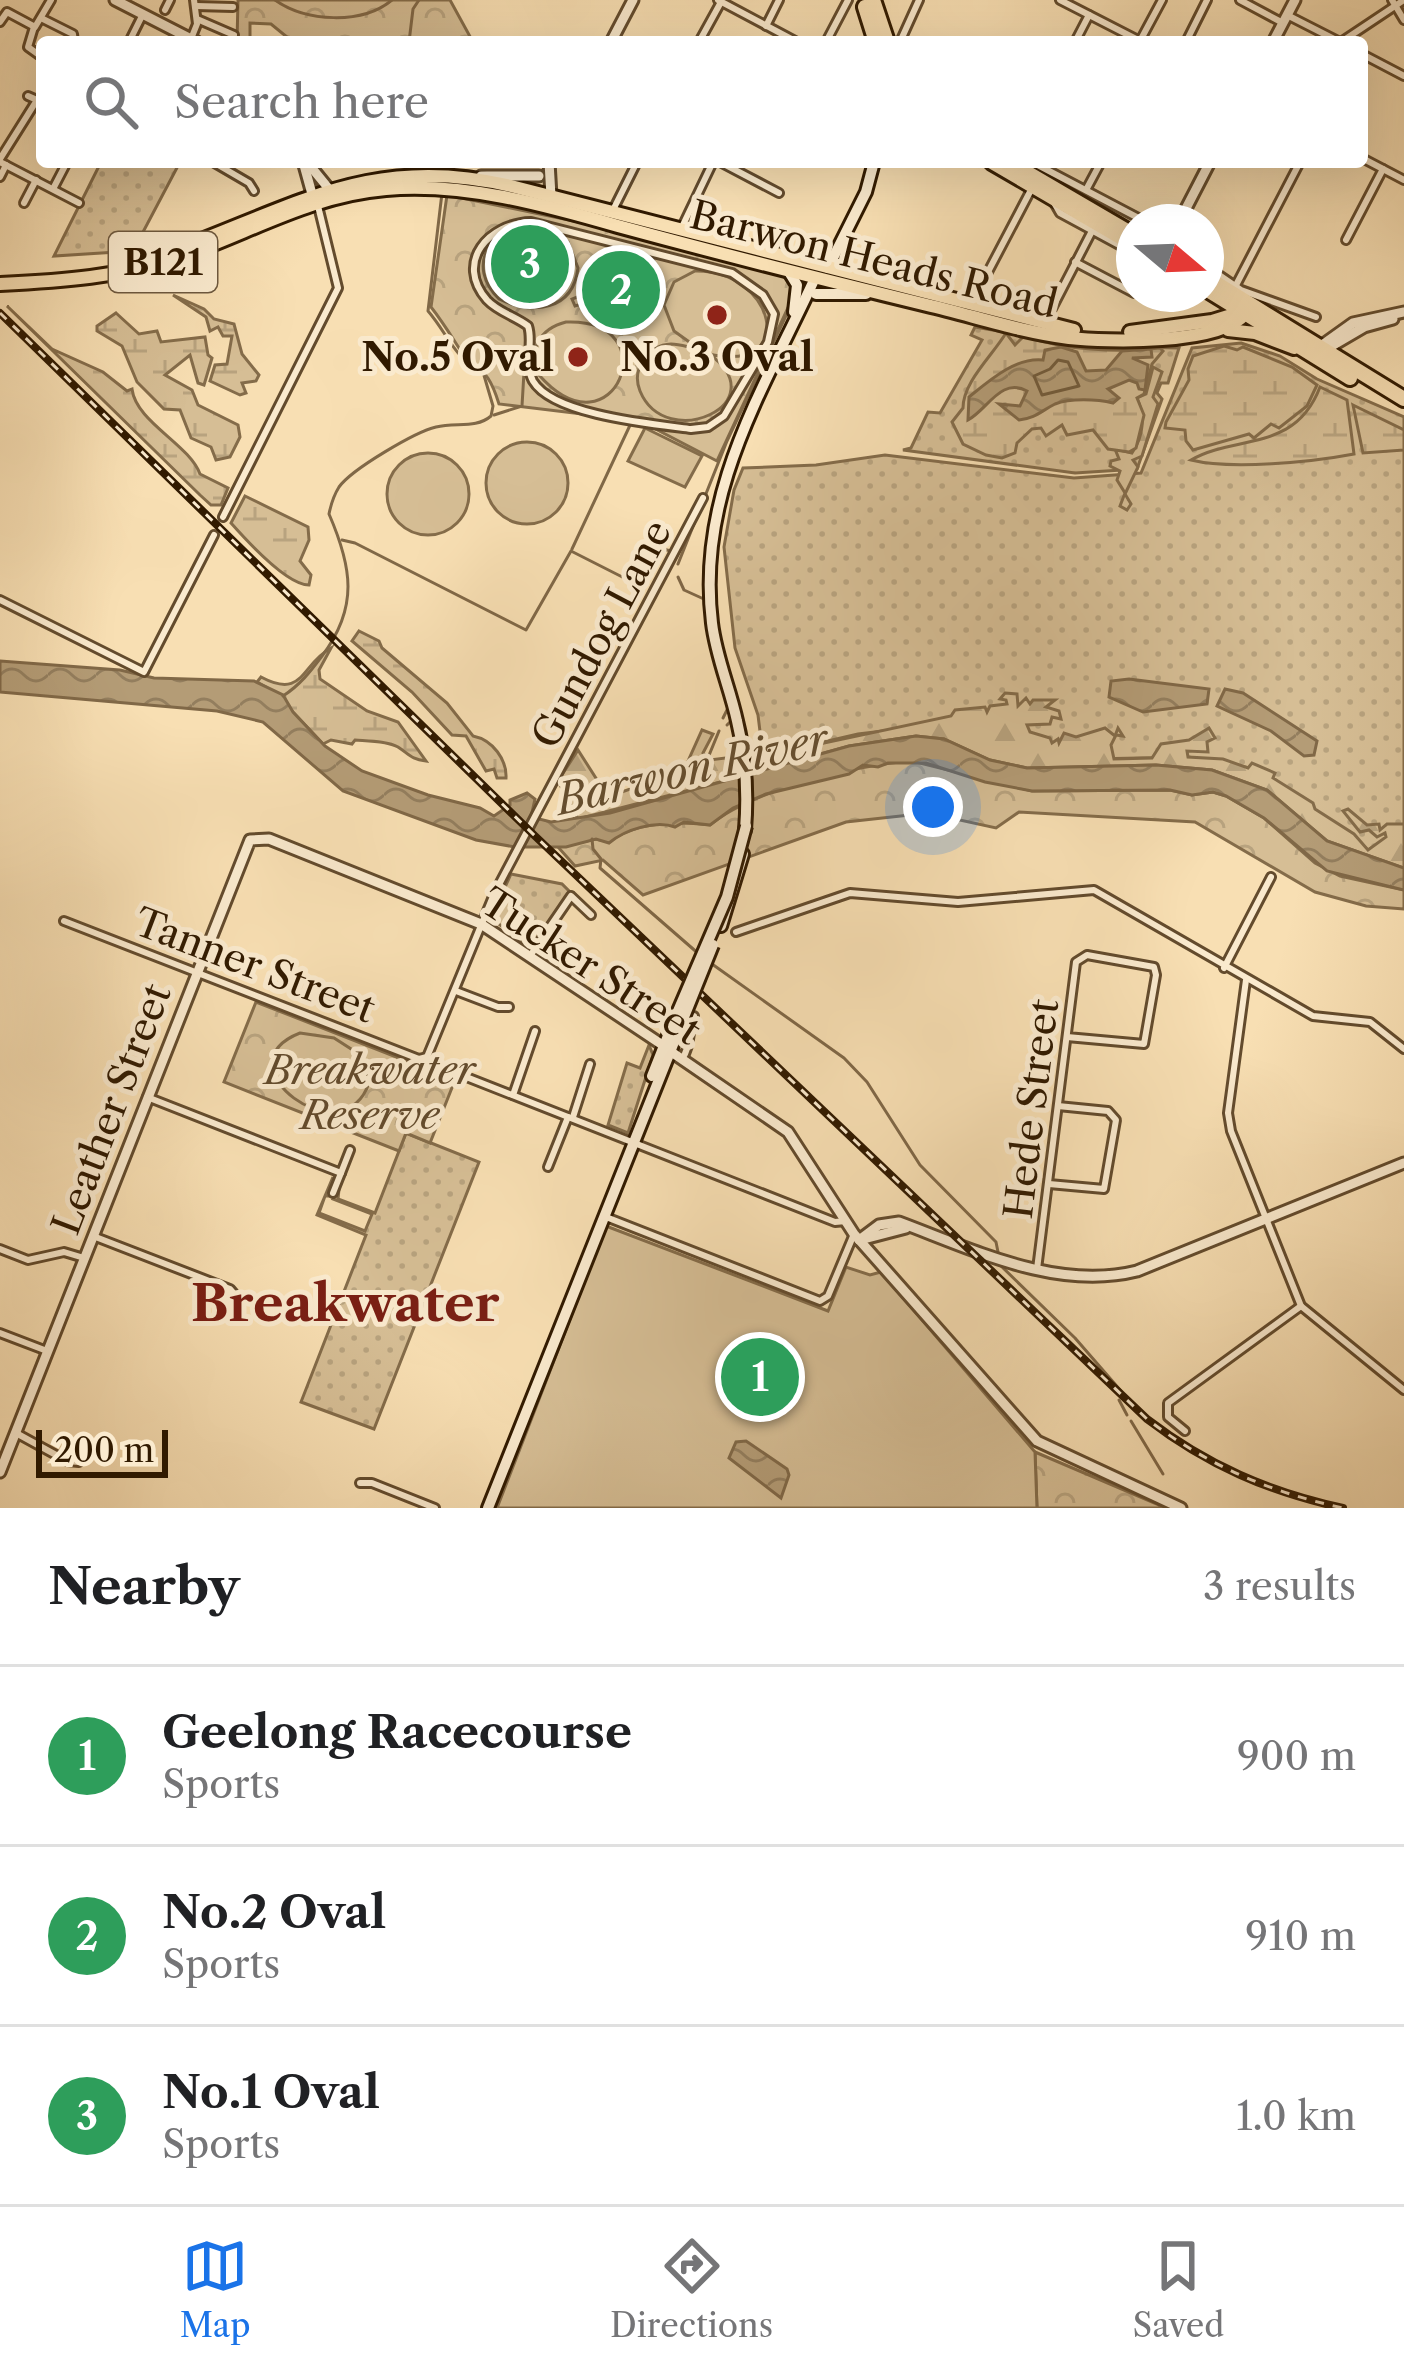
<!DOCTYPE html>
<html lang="en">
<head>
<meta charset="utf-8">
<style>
  :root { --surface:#fff; --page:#f2f2f2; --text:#202124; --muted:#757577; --line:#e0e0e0; --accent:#1a73e8 }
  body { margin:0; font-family:"Libre Caslon Text",serif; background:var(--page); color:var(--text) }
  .compass { position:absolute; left:1116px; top:204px; width:108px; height:108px; border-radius:50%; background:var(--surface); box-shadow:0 12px 48px #0002; rotate:109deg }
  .scale { position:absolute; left:36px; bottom:30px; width:132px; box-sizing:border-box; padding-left:12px; border:6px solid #311a00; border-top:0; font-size:33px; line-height:42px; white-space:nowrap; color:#311a00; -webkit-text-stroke:9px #faeace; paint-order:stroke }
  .you { position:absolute; left:933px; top:807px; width:42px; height:42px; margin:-30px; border:9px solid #fff; border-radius:50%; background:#1a73e8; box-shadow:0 0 0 18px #1a73e833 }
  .badge { display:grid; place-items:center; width:78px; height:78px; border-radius:50%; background:var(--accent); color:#fff; font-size:39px; font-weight:700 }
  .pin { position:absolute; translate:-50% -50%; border:6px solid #fff; box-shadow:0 3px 12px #0006 }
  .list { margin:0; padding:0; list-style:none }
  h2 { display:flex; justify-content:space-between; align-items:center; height:156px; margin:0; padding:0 48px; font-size:51px }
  h2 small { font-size:39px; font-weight:400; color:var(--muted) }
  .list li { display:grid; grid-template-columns:78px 1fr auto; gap:36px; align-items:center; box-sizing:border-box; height:180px; padding:0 48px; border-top:3px solid var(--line) }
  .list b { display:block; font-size:45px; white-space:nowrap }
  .list p { margin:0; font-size:39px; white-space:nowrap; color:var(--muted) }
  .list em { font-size:39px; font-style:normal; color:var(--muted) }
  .icon { flex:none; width:66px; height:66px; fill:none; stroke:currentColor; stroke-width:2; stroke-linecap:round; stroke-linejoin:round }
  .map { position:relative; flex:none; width:1404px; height:1508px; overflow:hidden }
  .search { position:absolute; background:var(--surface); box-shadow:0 12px 48px #0002; left:36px; right:36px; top:36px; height:132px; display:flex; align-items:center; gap:30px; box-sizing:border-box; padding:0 42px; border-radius:12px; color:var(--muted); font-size:45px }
  .sheet { height:696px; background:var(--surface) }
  nav { display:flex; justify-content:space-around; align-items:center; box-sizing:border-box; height:168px; border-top:3px solid var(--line); background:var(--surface); font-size:33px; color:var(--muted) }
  nav a { display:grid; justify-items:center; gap:6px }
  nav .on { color:var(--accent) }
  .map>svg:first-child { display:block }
</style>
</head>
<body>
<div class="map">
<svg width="1404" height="1508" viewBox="0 0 1404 1508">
  <defs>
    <pattern id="grass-dots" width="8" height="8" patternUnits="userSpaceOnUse" patternTransform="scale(3)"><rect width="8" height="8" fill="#d6be95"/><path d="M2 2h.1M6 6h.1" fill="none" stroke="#b8a37f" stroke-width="1.8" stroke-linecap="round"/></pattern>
    <pattern id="forest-firs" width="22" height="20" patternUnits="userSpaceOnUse" patternTransform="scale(3)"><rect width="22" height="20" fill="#d6be95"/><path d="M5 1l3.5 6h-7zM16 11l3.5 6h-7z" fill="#b8a37f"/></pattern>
    <pattern id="wetland-marsh" width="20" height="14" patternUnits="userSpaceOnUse" patternTransform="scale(3)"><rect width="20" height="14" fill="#d6be95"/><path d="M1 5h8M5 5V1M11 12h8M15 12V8" fill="none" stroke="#b8a37f"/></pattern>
    <pattern id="park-crowns" width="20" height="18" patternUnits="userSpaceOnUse" patternTransform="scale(3)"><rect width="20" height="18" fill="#d6be95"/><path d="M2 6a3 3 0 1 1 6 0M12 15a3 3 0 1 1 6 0" fill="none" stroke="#b8a37f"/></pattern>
    <pattern id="water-waves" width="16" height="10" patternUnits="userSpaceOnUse" patternTransform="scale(3)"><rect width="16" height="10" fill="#b49c76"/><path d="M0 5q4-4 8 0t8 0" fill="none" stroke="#937e5e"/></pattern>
  </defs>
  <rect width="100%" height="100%" fill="#f8dfb3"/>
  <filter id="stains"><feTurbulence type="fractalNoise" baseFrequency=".00167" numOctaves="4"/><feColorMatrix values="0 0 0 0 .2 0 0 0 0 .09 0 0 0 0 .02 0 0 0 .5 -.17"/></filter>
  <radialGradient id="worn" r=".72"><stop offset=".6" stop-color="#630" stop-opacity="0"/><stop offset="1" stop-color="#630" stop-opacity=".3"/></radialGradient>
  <g fill="url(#grass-dots)" stroke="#846c4a" stroke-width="3">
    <polygon points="101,162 180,162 133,251 54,256"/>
    <polygon points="975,327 1084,346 1179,348 1168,383 1161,383 1157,393 1162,399 1137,469 1075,473 903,450 911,448 928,412 940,413 982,340 971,335"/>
    <polygon points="1241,343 1280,356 1317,379 1404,417 1404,828 1368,850 1274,779 1250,768 1189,757 1090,759 1024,755 993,743 967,721 858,734 763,756 758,715 735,648 724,547 734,490 743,468 816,465 885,455 1074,478 1141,473 1192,348"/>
    <polygon points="511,874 562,884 570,892 531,949 491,918"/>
    <polygon points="649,1045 653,1055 628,1133 608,1125 627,1063 640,1068"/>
    <polygon points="406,1133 479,1162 374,1429 301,1402 366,1235 317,1215 333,1177 330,1196 325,1196 319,1213 365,1231 372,1214 333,1199 339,1189 338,1199 375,1213"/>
  </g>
  <g fill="url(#forest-firs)" stroke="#846c4a" stroke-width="3">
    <path d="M1153,367L1162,372L1153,397L1158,404L1142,456L1133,460L1138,467L1125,494L1131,504L1127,510L1120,506L1125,493L1117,480L1120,471L1110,466L1111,461L1119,459L1115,449L1132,453C1144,436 1145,416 1137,398L1146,394Z"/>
    <polygon points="1005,693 1017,694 1018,706 1026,698 1030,704 1033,700 1055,700 1046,707 1059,711 1061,719 1052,717 1050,724 1027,725 1030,732 1050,738 1052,743 1058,739 1059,743 1064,733 1076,737 1105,728 1115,736 1118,728 1123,736 1116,735 1111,745 1114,759 1152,758 1161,744 1189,740 1209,728 1215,738 1207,742 1208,752 1187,751 1188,757 1223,759 1248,768 1252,763 1275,773 1273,778 1313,803 1315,809 1354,834 1368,850 1386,837 1385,833 1377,837 1369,830 1360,832 1343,811 1348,809 1367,825 1379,824 1380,830 1387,824 1404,824 1404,868 1327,841 1267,790 1212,770 1156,765 1027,768 990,760 944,739 916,736 849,746 766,769 763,756 951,716 955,710 985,707 987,712 990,706 1007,704 1006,700 1000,699"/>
    <polygon points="702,730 713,734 703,753 710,760 725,758 740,777 578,819 558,781 578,750 608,797 692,767 688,761"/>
  </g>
  <g fill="url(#wetland-marsh)" stroke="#846c4a" stroke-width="3">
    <polygon points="173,295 204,309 214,319 234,324 242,354 259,375 256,381 242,383 246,393 240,395 210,381 215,365 227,364 232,336 223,336 218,327 210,331 206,317"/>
    <path d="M7,306L52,349L103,372L127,391L132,389C136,422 189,444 200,474L228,488L221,505H211L200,495Z"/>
    <polygon points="116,313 139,334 157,331 161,342 205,337 208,355 212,358 204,385 198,383 190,355 165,375 192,390 198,405 238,425 240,437 230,457 216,460 211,447 191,438 180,410 164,409 137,382 122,346 97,331 97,326"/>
    <path d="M1006,333L1015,345L1024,336C1065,350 1117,353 1160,348L1163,351L1152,364L1144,394L1137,398L1144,415L1136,448L1129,452L1108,449L1093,430L1067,435L1062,425L1046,436L1041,428L1032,429L1017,443L1015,453L1002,458L986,455L963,444L952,422L963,408C963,382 992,356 1006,333Z"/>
    <polygon points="1224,346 1237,350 1243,347 1292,367 1317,385 1307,406 1279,428 1271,424 1254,438 1249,434 1193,450 1186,441 1185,430 1165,428 1166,422 1189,380 1188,369 1193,356"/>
    <path d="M1320,387L1347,400L1354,454C1312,462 1231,470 1191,460C1236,434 1295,453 1320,387Z"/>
    <polygon points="1353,405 1404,430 1404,450 1363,453"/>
    <path d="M245,496L308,527L309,540L300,561L311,575L309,585C287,585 247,541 231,523Z"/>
    <path d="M359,631L379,641L382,648L447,703L473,736C493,740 507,760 506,778H497L494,769L486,771L466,736L452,735L412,692L352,641Z"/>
    <path d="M331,648L319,670L320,679L367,711L398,722L426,761C411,759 410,755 398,747C388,741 368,741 355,740L352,744L331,740L323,744L274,692L257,682L261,677C304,700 301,664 331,648Z"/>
  </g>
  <g fill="url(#park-crowns)" stroke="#846c4a" stroke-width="3">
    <polygon points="238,0 450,0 473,42 293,42 271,24 250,23 250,42 237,42"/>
    <path d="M447,195L593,225L789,276L793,297L717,461L640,421L499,404C486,362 478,376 459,348C450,334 442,321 431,307Z"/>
    <path d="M912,761L1032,791L1170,790L1192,795L1213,792L1226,796L1264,818L1315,863L1340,876L1404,890V909L1366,906L1315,892L1195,822L1019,812L996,828L928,813L846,822L643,895L603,860L575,866L558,847L596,839L609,842C636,821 677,821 710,825C753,789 858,765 912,761Z"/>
    <polygon points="256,1002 455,1080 430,1143 406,1133 399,1151 224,1082"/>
    <polygon points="1035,1452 1166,1508 1037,1508"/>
  </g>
  <g fill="#d6be95" stroke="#846c4a" stroke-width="3">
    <path d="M534,226L568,242L578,268C573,311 533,315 499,299C465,266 490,225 534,226Z"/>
    <path d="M617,247L650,257C693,305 621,364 582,304L575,306L572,299L580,296C578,270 592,252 617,247Z"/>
    <path d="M695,271C774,269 801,374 709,354C778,403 666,454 640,391C631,369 648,345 671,344C681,344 690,348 699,349L674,331L664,305L674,282Z"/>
    <path d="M566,322C670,318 614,460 539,375C529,349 539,329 566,322Z"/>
    <polygon points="645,428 702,456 685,487 628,461"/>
    <circle cx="527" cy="483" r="41"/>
    <circle cx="428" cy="494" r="41"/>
    <path d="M300,1033L334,1038L362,1056L369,1083C343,1158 218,1065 300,1033Z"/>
    <polygon points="606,1226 828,1311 846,1267 870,1275 881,1272 1035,1452 1037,1508 497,1508"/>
  </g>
  <g fill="url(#water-waves)" stroke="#806847" stroke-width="3">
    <path d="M1061,347L1077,352L1086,371L1106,370L1122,351L1151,349L1152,357L1132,358L1148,365L1145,390L1139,389L1137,383L1129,380L1108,389L1119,398L1113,403C1097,399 1070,398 1055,404C1041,411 1036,418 1019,420L999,404L1020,406L1027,391C1001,377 988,409 968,420L969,397C990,380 1016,357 1043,360L1045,350Z"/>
    <path d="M0,661L120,670L154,678L254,681L283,695L293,712L325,746L362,771L428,795L480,808L494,816L510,805V800L527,793L535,799L531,817L551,822L610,813L849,746L916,736L944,739L990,760L1027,768L1156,765L1212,770L1267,790L1327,841L1404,868V890L1327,871L1264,818L1226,796L1213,792L1192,795L1170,790L1032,791L985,782L926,763H888L878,767L863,765L849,774L766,794L733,808L710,825L684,822L675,827C656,820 626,829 609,843L596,839L566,847H515L476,840L343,791L263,722L217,711L0,692Z"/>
    <polygon points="1129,679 1209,689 1207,704 1143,712 1109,697 1111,681"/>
    <polygon points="1225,689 1243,693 1317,741 1314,755 1304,756 1271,731 1217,706"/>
    <polygon points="746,1441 787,1469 789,1475 781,1498 729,1458 736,1442"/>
  </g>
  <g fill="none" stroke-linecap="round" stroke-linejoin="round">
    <polygon stroke="#725b3b" stroke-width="3" points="1058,360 1068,362 1079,386 1042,395 1034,376 1050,369"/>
    <g stroke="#806847" stroke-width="3">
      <path d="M275,0C306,22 362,25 392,0"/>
      <polyline points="409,42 413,9 419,0"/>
      <polyline points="494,415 522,406 524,372"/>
      <polyline points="342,540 355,543 526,630 571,551 642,587 663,549 671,551"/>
      <polyline points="572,549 632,421"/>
      <polyline points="678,564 727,441 791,305"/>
      <polyline points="678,577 684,590 706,600"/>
      <path d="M283,696C300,685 310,672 322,656C359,607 352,567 329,514C331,504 334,495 339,487C352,469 415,432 436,427C456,422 476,429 491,416L493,406L483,372C454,359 448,334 428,311L442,193"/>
      <polyline points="723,718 728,708"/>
      <polyline points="727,725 731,721"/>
      <polyline points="705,765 719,731"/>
      <polyline points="592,839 593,849 601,859 600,868 700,955"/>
      <polyline points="712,964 844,1058 867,1082 920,1165 996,1242 998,1252"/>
      <polyline points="998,1263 1075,1338 1121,1391"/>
      <polyline points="1119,1400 1127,1415"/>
      <polyline points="1131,1421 1163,1474"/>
    </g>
    <g stroke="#634b2d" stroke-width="12">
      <g id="minor">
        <polyline points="718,0 797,42"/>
        <polyline points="1060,0 1142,42"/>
        <polyline points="1240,0 1283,23"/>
        <polyline points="1392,0 1404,20"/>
        <polyline points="196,6 233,7"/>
        <polyline points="165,10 170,0"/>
        <polyline points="1287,15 1340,42"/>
        <polyline points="41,18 73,34 74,42"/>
        <polyline points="197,19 234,35"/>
        <polyline points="0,22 7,12 35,27 51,0"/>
        <polyline points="766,26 779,0"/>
        <polyline points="34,27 28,47 42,57"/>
        <polyline points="191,39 197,24 194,0"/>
        <polyline points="1140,41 1162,0"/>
        <polyline points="129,42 143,14"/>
        <polyline points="699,42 721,2"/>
        <polyline points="826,42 848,0"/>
        <polyline points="900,42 919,0"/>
        <polyline points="1075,42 1089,15"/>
        <polyline points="1186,42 1207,0"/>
        <polyline points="1341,42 1404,0"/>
        <polyline points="1362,54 1404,76"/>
        <polyline points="1362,158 1404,180"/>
        <polyline points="0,159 37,100 28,96"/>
        <polyline points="0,162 79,203"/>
        <polyline points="213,162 249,183 254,191"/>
        <polyline points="720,162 779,193"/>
        <polyline points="1032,162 1146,222"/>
        <polyline points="0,177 6,165"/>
        <polyline points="53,189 67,162"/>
        <polyline points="1086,190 1101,162"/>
        <polyline points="1053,201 1060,213 1134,253"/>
        <polyline points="24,203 36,180"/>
        <polyline points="612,212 637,162"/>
        <path d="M531,222L732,273L763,295L774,314L768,342L724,416L708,427L691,429C652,424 553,415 533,381C523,363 534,344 528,326C515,316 498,312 487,300C454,262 489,223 531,222Z"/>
        <polyline points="681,229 713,162"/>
        <polyline points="1346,240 1383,169"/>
        <polyline points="1075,262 1134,293"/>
        <polyline points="1206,266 1241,290 1316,317"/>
        <polyline points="1235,287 1300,162"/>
        <polyline points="970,299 979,289 1032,188"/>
        <polyline points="1044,324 1092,231"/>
        <polyline points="223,517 338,288 318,206"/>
        <polyline points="0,600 144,672 214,535"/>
        <polyline points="64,921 419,1059 427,1057 446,1069 835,1222 846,1221"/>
        <polyline points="736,932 850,893 958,902 1094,890 1313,1016 1370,1022 1404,1049"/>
        <polyline points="530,956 571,896 591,915"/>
        <polyline points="1224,968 1271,877"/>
        <polyline points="1246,980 1228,1113 1231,1131 1301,1306 1404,1390"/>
        <polyline points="456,991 498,1007 509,1007"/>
        <polyline points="427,1057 494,894 703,498"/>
        <path d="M682,1059C691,1047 688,1031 694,1016"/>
        <polyline points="513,1095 535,1031"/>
        <polyline points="147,1097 341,1173 350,1150"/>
        <polyline points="573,1117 590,1064"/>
        <polyline points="548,1167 568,1117"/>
        <polyline points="1049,1184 1104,1189 1116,1120 1108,1111 1058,1106"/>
        <polyline points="333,1193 341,1173"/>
        <polyline points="606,1217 820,1301 828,1296 854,1234"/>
        <polyline points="93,1236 230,1289 236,1296"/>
        <polyline points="0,1249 28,1260 64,1252 84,1258"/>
        <polyline points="1037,1269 1076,962 1087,955 1154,967 1156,975 1144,1044 1067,1037"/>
        <polyline points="0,1333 47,1351"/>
        <polyline points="1185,1431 1168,1417 1168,1403 1301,1306"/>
        <polyline points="16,1433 67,1461 79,1462"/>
        <polyline points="360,1483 372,1483 435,1508"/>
      </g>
    </g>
    <g stroke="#634b2d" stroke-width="15">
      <g id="tertiary">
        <polyline points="115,0 197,42"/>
        <polyline points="611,42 633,0"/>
        <polyline points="1273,42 1295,0"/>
        <polyline points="307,162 329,189"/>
        <polyline points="549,162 551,196"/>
        <polyline points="304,165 312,194"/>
        <polyline points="481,176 539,176"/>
        <polyline points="1179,222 1210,162"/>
        <polyline points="1318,348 1353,323 1404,312"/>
        <polyline points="1323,351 1364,327 1393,319"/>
        <polyline points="670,1051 788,1132 854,1234 1037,1441 1181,1508"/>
        <path d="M859,1240L879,1225L899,1222C974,1250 1057,1291 1137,1271L1404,1163"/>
        <polyline points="860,1240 906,1228"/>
        <polyline points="0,1472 250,840 269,839 481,924 664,1046"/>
      </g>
    </g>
    <g stroke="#311a00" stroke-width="16">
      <g id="secondary">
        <polyline points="828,268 866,192 874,162"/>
        <polyline points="789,272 797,285 794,312"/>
        <polyline points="816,294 866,294"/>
        <path d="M745,830C748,793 746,757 737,721C730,688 716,657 712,623C696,493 763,391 815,278"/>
        <polyline points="721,926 743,854"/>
        <polyline points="652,1076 675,1018"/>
        <polyline points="488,1508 684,1017"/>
      </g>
    </g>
    <g stroke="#311a00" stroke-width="18">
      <g id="primary">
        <path d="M178,249C299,204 375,154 511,186L1074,330"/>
        <path d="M0,284C61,281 121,277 179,257C249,233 311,195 386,189C463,182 545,205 618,226C721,254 824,280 927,305C974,316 1021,332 1069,338C1107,342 1220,345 1245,314"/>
        <polyline points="1228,330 1255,333 1294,348"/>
        <polyline points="1130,332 1212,321 1241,312"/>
      </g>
    </g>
    <g stroke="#311a00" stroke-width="20">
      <g id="trunk">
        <polyline points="873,0 887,42"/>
        <polyline points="865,7 876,42"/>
        <polyline points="992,162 1134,245"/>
        <polyline points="1009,162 1134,235"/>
        <polyline points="1206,277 1404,399"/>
        <polyline points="1206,289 1350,378"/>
      </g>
    </g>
    <use href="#minor" stroke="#faeace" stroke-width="6"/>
    <use href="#tertiary" stroke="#faeace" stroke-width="9"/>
    <use href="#secondary" stroke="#faeace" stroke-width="10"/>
    <use href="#primary" stroke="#f8dfb3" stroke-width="12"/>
    <use href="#trunk" stroke="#f8dfb3" stroke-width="14"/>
    <g stroke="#311a00" stroke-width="8">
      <path id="rail" d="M0,313L535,836L1147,1419C1207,1465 1269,1492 1343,1508"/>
    </g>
    <use href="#rail" stroke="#faeace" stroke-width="3" stroke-dasharray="9" stroke-linecap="butt"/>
    <g stroke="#311a00" stroke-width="16" stroke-linecap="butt">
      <g id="secondary-bridge">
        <polyline points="684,1017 713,945"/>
        <polyline points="675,1018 727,897 746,826"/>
      </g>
    </g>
    <use href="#secondary-bridge" stroke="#faeace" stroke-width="10"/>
  </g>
  <g fill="#8f2418" stroke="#faeace" stroke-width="4.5">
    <circle cx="717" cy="315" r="12"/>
    <circle cx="578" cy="357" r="12"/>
  </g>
  <g text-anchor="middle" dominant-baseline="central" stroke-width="10" stroke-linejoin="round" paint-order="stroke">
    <rect fill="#faeace" stroke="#6d583e" stroke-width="3" x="109" y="232" width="108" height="60" rx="9"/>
    <g font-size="36" font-weight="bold" fill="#311a00">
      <text x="163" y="262">B121</text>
    </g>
    <g font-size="39" fill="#311a00" stroke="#faeace">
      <text transform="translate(874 259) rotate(14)">Barwon Heads Road</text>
      <text transform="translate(601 634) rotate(-62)">Gundog Lane</text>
      <text transform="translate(255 965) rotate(21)">Tanner Street</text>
      <text transform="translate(591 966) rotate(33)">Tucker Street</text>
      <text transform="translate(111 1109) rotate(-69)">Leather Street</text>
      <text transform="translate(1031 1109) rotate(-83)">Hede Street</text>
    </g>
    <g font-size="39" font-weight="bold" fill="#311a00" stroke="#faeace" text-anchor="end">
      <text x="554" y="357">No.5 Oval</text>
      <text x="717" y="357" text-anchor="middle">No.3 Oval</text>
    </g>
    <g font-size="39" font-style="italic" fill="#634b2d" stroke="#faeace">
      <text x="370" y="1070">Breakwater<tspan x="370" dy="45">Reserve</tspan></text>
    </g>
    <g font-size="42" font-style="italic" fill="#654e2f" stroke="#faeace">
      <text transform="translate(692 769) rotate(-13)">Barwon River</text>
    </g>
    <g font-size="51" font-weight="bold" fill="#7a1f14" stroke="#faeace">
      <text x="345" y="1303">Breakwater</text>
    </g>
  </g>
  <rect width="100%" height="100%" filter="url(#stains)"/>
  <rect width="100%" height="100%" fill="url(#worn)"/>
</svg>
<svg class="compass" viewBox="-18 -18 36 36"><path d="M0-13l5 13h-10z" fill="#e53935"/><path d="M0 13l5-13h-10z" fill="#757577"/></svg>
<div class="scale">200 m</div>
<div class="you"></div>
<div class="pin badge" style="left:760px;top:1377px;background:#2e9e5b">1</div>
<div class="pin badge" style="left:621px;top:290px;background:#2e9e5b">2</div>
<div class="pin badge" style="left:530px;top:264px;background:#2e9e5b">3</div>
<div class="search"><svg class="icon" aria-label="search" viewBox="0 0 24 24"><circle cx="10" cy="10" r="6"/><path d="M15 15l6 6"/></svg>Search here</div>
</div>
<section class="sheet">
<h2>Nearby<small>3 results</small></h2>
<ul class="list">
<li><span class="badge" style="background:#2e9e5b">1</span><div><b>Geelong Racecourse</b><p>Sports</p></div><em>900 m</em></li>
<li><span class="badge" style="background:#2e9e5b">2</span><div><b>No.2 Oval</b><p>Sports</p></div><em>910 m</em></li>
<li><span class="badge" style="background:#2e9e5b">3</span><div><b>No.1 Oval</b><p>Sports</p></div><em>1.0 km</em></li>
</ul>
</section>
<nav>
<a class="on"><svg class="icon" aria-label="map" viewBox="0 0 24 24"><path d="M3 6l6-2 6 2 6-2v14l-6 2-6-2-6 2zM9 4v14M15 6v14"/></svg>Map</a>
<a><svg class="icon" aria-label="directions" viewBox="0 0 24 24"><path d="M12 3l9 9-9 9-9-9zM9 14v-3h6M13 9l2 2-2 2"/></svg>Directions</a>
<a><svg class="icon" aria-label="saved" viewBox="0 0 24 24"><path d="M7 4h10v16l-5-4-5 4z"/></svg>Saved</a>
</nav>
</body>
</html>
